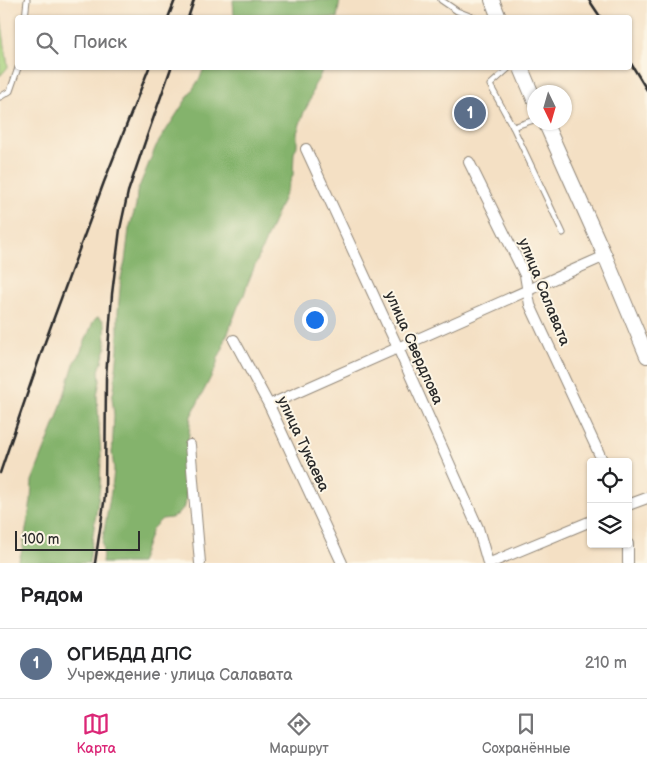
<!DOCTYPE html>
<html lang="ru">
<head>
<meta charset="utf-8">
<style>
  :root { --surface:#fff; --page:#f2f2f2; --text:#202124; --muted:#757577; --line:#e0e0e0; --accent:#db2777 }
  body { margin:0; font-family:"Balsamiq Sans",sans-serif; background:var(--page); color:var(--text) }
  .controls { position:absolute; right:15px; bottom:15px; display:grid; overflow:hidden; border-radius:5px; box-shadow:0 1px 4px #0004 }
  .controls button { width:45px; height:45px; display:grid; place-items:center; padding:0; border:0; border-bottom:1px solid var(--line); background:var(--surface); color:var(--text); font:25px sans-serif }
  .compass { position:absolute; left:527px; top:85px; width:45px; height:45px; border-radius:50%; background:var(--surface); box-shadow:0 1px 4px #0004; rotate:175deg }
  .scale { position:absolute; left:15px; bottom:12px; width:125px; box-sizing:border-box; padding-left:5px; border:2px solid #2b2b2b; border-top:0; font-size:14px; line-height:18px; white-space:nowrap; color:#2b2b2b; -webkit-text-stroke:4px #fcf5e5; paint-order:stroke }
  .you { position:absolute; left:314px; top:319px; width:18px; height:18px; margin:-12px; border:4px solid #fff; border-radius:50%; background:#1a73e8; box-shadow:0 0 0 8px #1a73e833 }
  .badge { display:grid; place-items:center; width:32px; height:32px; border-radius:50%; background:var(--accent); color:#fff; font-size:16px; font-weight:700 }
  .pin { position:absolute; translate:-50% -50%; border:2px solid #fff; box-shadow:0 1px 5px #0006 }
  .list { margin:0; padding:0; list-style:none }
  h2 { display:flex; justify-content:space-between; align-items:center; height:65px; margin:0; padding:0 20px; font-size:21px }
  h2 small { font-size:16px; font-weight:400; color:var(--muted) }
  .list li { display:grid; grid-template-columns:32px 1fr auto; gap:15px; align-items:center; box-sizing:border-box; height:70px; padding:0 20px; border-top:1px solid var(--line) }
  .list b { display:block; font-size:19px; white-space:nowrap }
  .list p { margin:0; font-size:16px; white-space:nowrap; color:var(--muted) }
  .list em { font-size:16px; font-style:normal; color:var(--muted) }
  .icon { flex:none; width:28px; height:28px; fill:none; stroke:currentColor; stroke-width:2; stroke-linecap:round; stroke-linejoin:round }
  .map { position:relative; flex:none; width:647px; height:563px; overflow:hidden }
  .search { position:absolute; background:var(--surface); box-shadow:0 1px 4px #0004; left:15px; right:15px; top:15px; height:55px; display:flex; align-items:center; gap:12px; box-sizing:border-box; padding:0 18px; border-radius:5px; color:var(--muted); font-size:19px }
  .sheet { height:135px; background:var(--surface) }
  nav { display:flex; justify-content:space-around; align-items:center; box-sizing:border-box; height:70px; border-top:1px solid var(--line); background:var(--surface); font-size:14px; color:var(--muted) }
  nav a { display:grid; justify-items:center; gap:2px }
  nav .on { color:var(--accent) }
  .map>svg:first-child { display:block }
</style>
</head>
<body>
<div class="map">
<svg width="647" height="563" viewBox="0 0 647 563">
  <rect width="100%" height="100%" fill="#fcf5e5"/>
  <filter id="ink" filterUnits="userSpaceOnUse"><feTurbulence type="fractalNoise" baseFrequency=".02" numOctaves="2"/><feDisplacementMap in="SourceGraphic" scale="10" xChannelSelector="R" yChannelSelector="G"/><feConvolveMatrix kernelMatrix="1 2 1 2 8 2 1 2 1" color-interpolation-filters="sRGB"/></filter>
  <filter id="wash" filterUnits="userSpaceOnUse"><feTurbulence type="fractalNoise" baseFrequency=".0096" numOctaves="4" result="noise"/><feDisplacementMap in="SourceGraphic" scale="20" xChannelSelector="R" yChannelSelector="G"/><feGaussianBlur stdDeviation="1.12" result="paint"/><feColorMatrix in="noise" values="0 0 0 0 0 0 0 0 0 0 0 0 0 0 0 0 0 1.4 0 .05"/><feComposite in="paint" operator="in"/></filter>
  <g filter="url(#wash)">
    <rect width="100%" height="100%" fill="#f4e0c4"/>
    <polygon fill="#a6d17d" stroke="#687e54" points="0,11 8,67 0,76"/>
    <g fill="#84b36c" stroke="#586f4c">
      <polygon points="233,0 340,0 337,18 235,17 234,15"/>
      <polygon points="204,68 323,68 319,78 314,86 310,101 304,112 297,133 297,146 294,153 293,175 247,285 244,295 239,304 228,333 224,340 223,348 218,358 216,367 191,416 187,450 188,465 186,473 186,498 185,506 177,515 171,518 162,519 152,529 140,563 102,563 103,552 102,543 113,480 114,469 112,453 114,415 112,397 114,390 118,349 118,312 121,278 125,262 129,229 136,206 137,192 156,146 200,78"/>
      <polygon points="98,317 103,320 105,324 106,348 99,371 100,381 97,395 101,457 100,486 89,563 18,563 23,547 31,501 32,481 57,418 75,361 79,356 93,322 96,318"/>
    </g>
  </g>
  <g filter="url(#ink)">
    <g fill="none" stroke-linecap="round" stroke-linejoin="round">
      <g stroke="#908678" stroke-width="7">
        <g id="service">
          <polyline points="441,0 457,11 475,18"/>
          <polyline points="25,18 27,0"/>
          <polyline points="509,68 490,85 513,127 534,120"/>
          <polyline points="0,97 10,91 18,68"/>
          <polyline points="513,127 563,233"/>
        </g>
      </g>
      <g stroke="#908678" stroke-width="12">
        <g id="minor">
          <polyline points="306,149 398,348 478,528 488,563"/>
          <polyline points="469,162 525,275 530,305 603,462"/>
          <polyline points="234,340 269,405 342,563"/>
          <polyline points="269,405 605,256"/>
          <polyline points="190,445 200,563"/>
          <polyline points="628,505 647,498"/>
          <polyline points="628,544 628,563"/>
          <polyline points="490,563 591,521"/>
        </g>
      </g>
      <g stroke="#908678" stroke-width="16">
        <g id="secondary">
          <polyline points="492,0 499,18"/>
          <polyline points="521,68 534,99"/>
          <polyline points="545,122 605,256 647,356"/>
        </g>
      </g>
      <use href="#service" stroke="#fff" stroke-width="5"/>
      <use href="#minor" stroke="#fff" stroke-width="10"/>
      <use href="#secondary" stroke="#fff" stroke-width="14"/>
      <g stroke="#2b2b2b" stroke-width="2.5">
        <polyline points="589,0 601,18"/>
        <polyline points="168,18 175,0"/>
        <polyline points="188,18 194,0"/>
        <polyline points="630,62 647,90"/>
        <polyline points="0,473 45,342 104,182 149,68"/>
        <polyline points="95,563 105,496 106,377 112,294 120,229 128,192 146,139 171,68"/>
      </g>
    </g>
  </g>
  <g text-anchor="middle" dominant-baseline="central" stroke-width="4" stroke-linejoin="round" paint-order="stroke">
    <g font-size="15" fill="#2b2b2b" stroke="#fcf5e5">
      <text transform="translate(544 292) rotate(68)">улица Салавата</text>
      <text transform="translate(414 348) rotate(66)">улица Свердлова</text>
      <text transform="translate(303 444) rotate(65)">улица Тукаева</text>
    </g>
  </g>
</svg>
<div class="controls">
<button><svg class="icon" aria-label="locate" viewBox="0 0 24 24"><circle cx="12" cy="12" r="6"/><path d="M12 2v4M12 18v4M2 12h4M18 12h4"/></svg></button>
<button><svg class="icon" aria-label="layers" viewBox="0 0 24 24"><path d="M12 4l9 5-9 5-9-5zM3 14l9 5 9-5"/></svg></button>
</div>
<svg class="compass" viewBox="-18 -18 36 36"><path d="M0-13l5 13h-10z" fill="#e53935"/><path d="M0 13l5-13h-10z" fill="#757577"/></svg>
<div class="scale">100 m</div>
<div class="you"></div>
<div class="pin badge" style="left:470px;top:113px;background:#5c6f8a">1</div>
<div class="search"><svg class="icon" aria-label="search" viewBox="0 0 24 24"><circle cx="10" cy="10" r="6"/><path d="M15 15l6 6"/></svg>Поиск</div>
</div>
<section class="sheet">
<h2>Рядом<small></small></h2>
<ul class="list">
<li><span class="badge" style="background:#5c6f8a">1</span><div><b>ОГИБДД ДПС</b><p>Учреждение · улица Салавата</p></div><em>210 m</em></li>
</ul>
</section>
<nav>
<a class="on"><svg class="icon" aria-label="map" viewBox="0 0 24 24"><path d="M3 6l6-2 6 2 6-2v14l-6 2-6-2-6 2zM9 4v14M15 6v14"/></svg>Карта</a>
<a><svg class="icon" aria-label="directions" viewBox="0 0 24 24"><path d="M12 3l9 9-9 9-9-9zM9 14v-3h6M13 9l2 2-2 2"/></svg>Маршрут</a>
<a><svg class="icon" aria-label="saved" viewBox="0 0 24 24"><path d="M7 4h10v16l-5-4-5 4z"/></svg>Сохранённые</a>
</nav>
</body>
</html>
